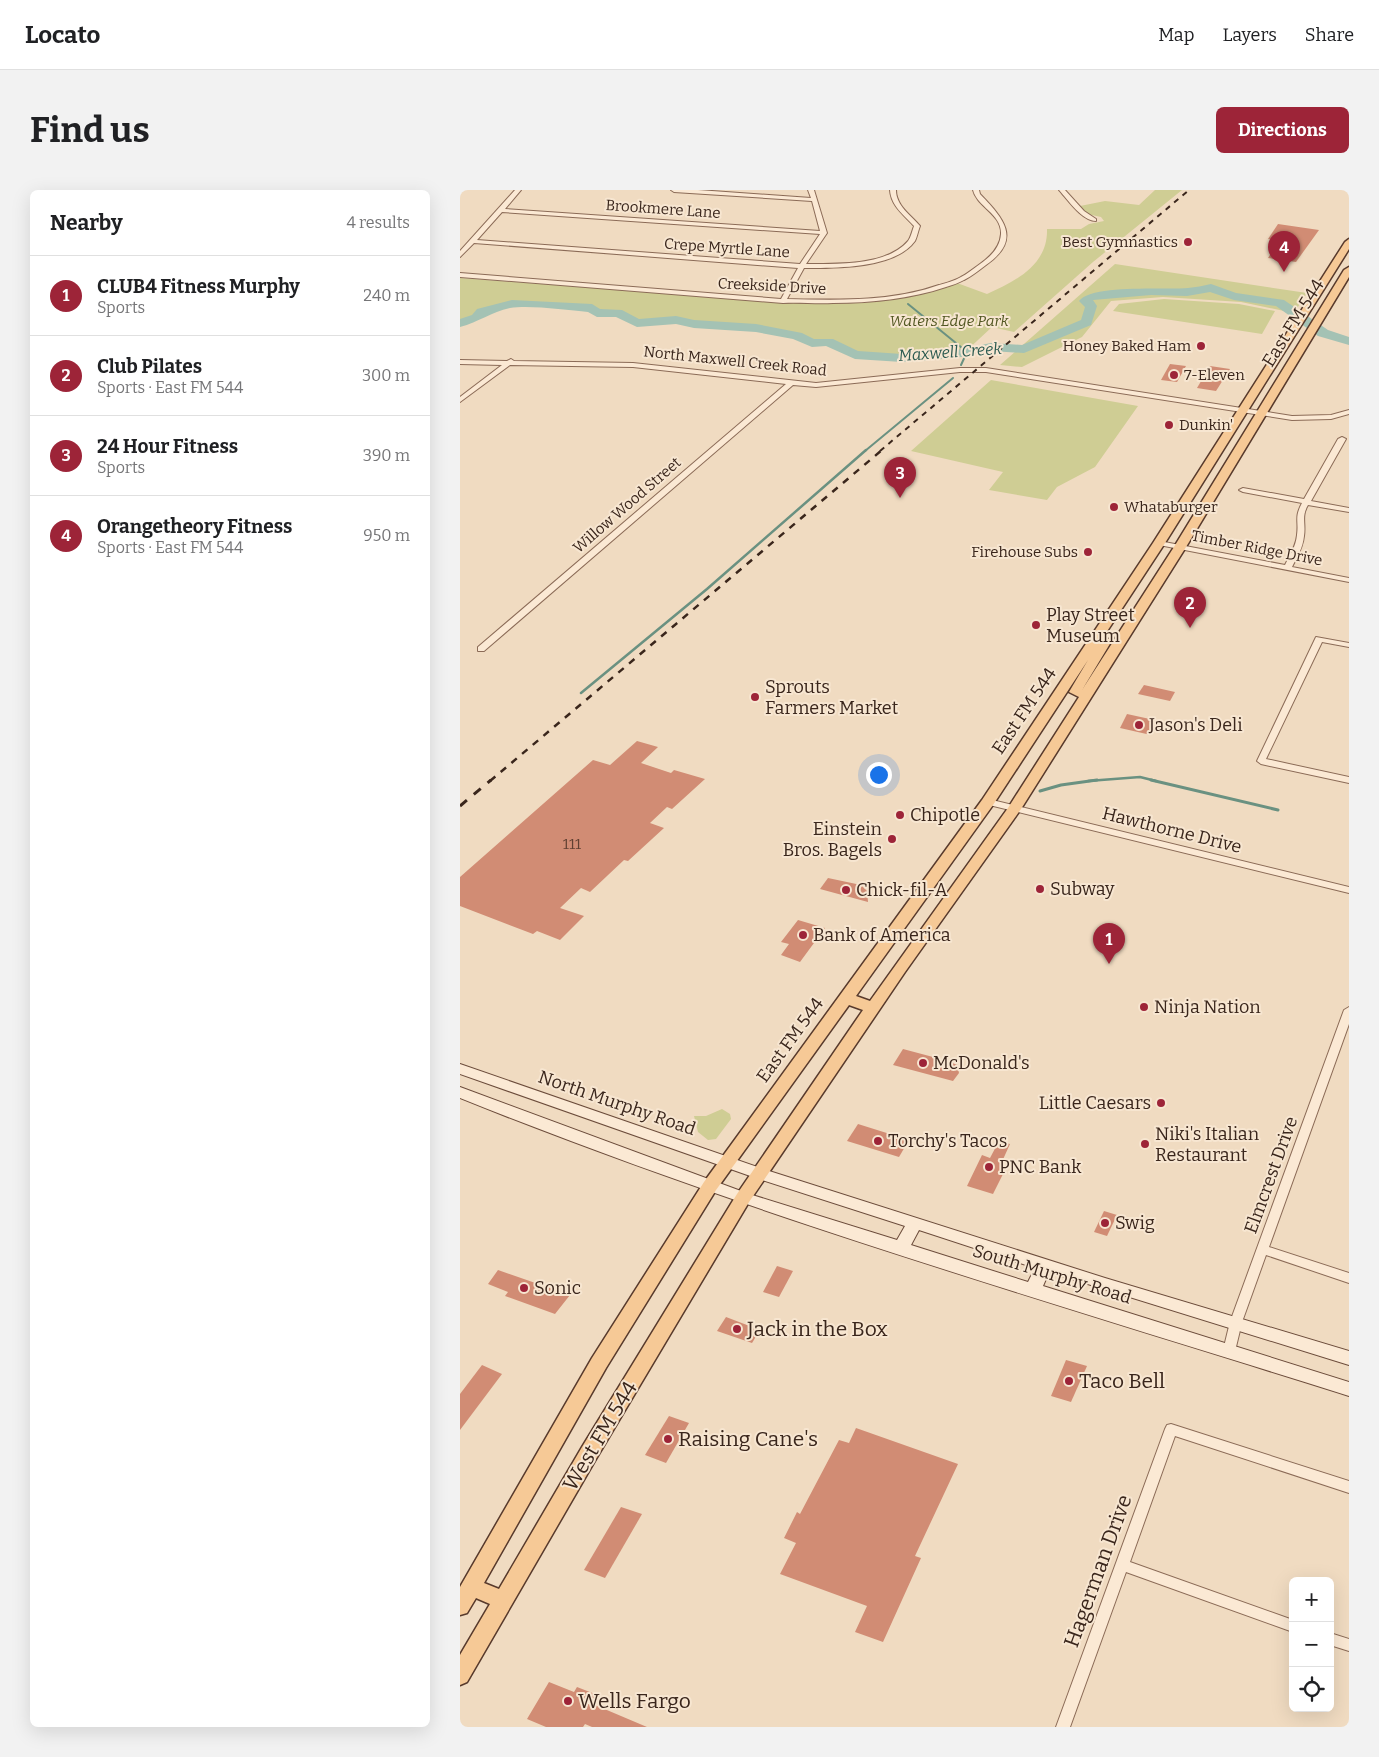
<!DOCTYPE html>
<html lang="en">
<head>
<meta charset="utf-8">
<style>
  :root { --surface:#fff; --page:#f2f2f2; --text:#202124; --muted:#757577; --line:#e0e0e0; --accent:#9d2438 }
  body { margin:0; font-family:Bitter,serif; background:var(--page); color:var(--text) }
  .controls { position:absolute; right:15px; bottom:15px; display:grid; overflow:hidden; border-radius:8px; box-shadow:0 5px 20px #0002 }
  .controls button { width:45px; height:45px; display:grid; place-items:center; padding:0; border:0; border-bottom:1px solid var(--line); background:var(--surface); color:var(--text); font:25px sans-serif }
  .you { position:absolute; left:418px; top:584px; width:18px; height:18px; margin:-12px; border:4px solid #fff; border-radius:50%; background:#1a73e8; box-shadow:0 0 0 8px #1a73e833 }
  .badge { display:grid; place-items:center; width:32px; height:32px; border-radius:50%; background:var(--accent); color:#fff; font-size:16px; font-weight:700 }
  .pin { position:absolute; translate:-50% -41px; filter:drop-shadow(0 1px 2px #0008) }
  .pin::after { content:''; position:absolute; top:26px; width:18px; height:15px; background:inherit; clip-path:polygon(0 0,100% 0,50% 100%) }
  .list { margin:0; padding:0; list-style:none }
  h2 { display:flex; justify-content:space-between; align-items:center; height:65px; margin:0; padding:0 20px; font-size:21px }
  h2 small { font-size:16px; font-weight:400; color:var(--muted) }
  .list li { display:grid; grid-template-columns:32px 1fr auto; gap:15px; align-items:center; box-sizing:border-box; height:80px; padding:0 20px; border-top:1px solid var(--line) }
  .list b { display:block; font-size:19px; white-space:nowrap }
  .list p { margin:0; font-size:16px; white-space:nowrap; color:var(--muted) }
  .list em { font-size:16px; font-style:normal; color:var(--muted) }
  .icon { flex:none; width:28px; height:28px; fill:none; stroke:currentColor; stroke-width:2; stroke-linecap:round; stroke-linejoin:round }
  .map { position:relative; flex:none; width:889px; height:1537px; overflow:hidden; border-radius:8px }
  header { display:flex; align-items:center; gap:30px; box-sizing:border-box; height:70px; padding:0 25px; background:var(--surface); border-bottom:1px solid var(--line) }
  header strong { font-size:24px }
  nav { display:flex; gap:28px; margin-inline-start:auto; font-size:18px }
  .intro { display:flex; align-items:center; justify-content:space-between; box-sizing:border-box; height:120px; padding:0 30px }
  h1 { margin:0; font-size:35px }
  .button { padding:12px 22px; border-radius:8px; background:var(--accent); color:#fff; font-size:18px; font-weight:700 }
  main { display:flex; gap:30px; padding:0 30px }
  aside { flex:1; background:var(--surface); border-radius:8px; box-shadow:0 5px 20px #0002 }
  .map>svg:first-child { display:block }
</style>
</head>
<body>
<header>
<strong>Locato</strong>
<nav><a>Map</a><a>Layers</a><a>Share</a></nav>
</header>
<div class="intro"><h1>Find us</h1><a class="button">Directions</a></div>
<main>
<aside>
<h2>Nearby<small>4 results</small></h2>
<ul class="list">
<li><span class="badge">1</span><div><b>CLUB4 Fitness Murphy</b><p>Sports</p></div><em>240 m</em></li>
<li><span class="badge">2</span><div><b>Club Pilates</b><p>Sports · East FM 544</p></div><em>300 m</em></li>
<li><span class="badge">3</span><div><b>24 Hour Fitness</b><p>Sports</p></div><em>390 m</em></li>
<li><span class="badge">4</span><div><b>Orangetheory Fitness</b><p>Sports · East FM 544</p></div><em>950 m</em></li>
</ul>
</aside>
<div class="map">
<svg width="889" height="1537" viewBox="0 0 889 1537">
  <rect width="100%" height="100%" fill="#f0dbc1"/>
  <g fill="#cfcd94">
    <path d="M695,0H722L633,72L554,142L532,137L504,163L442,168L395,165L368,152L352,153L337,146L296,138L234,134L216,130L177,133L158,123H137L132,118C106,116 75,109 50,114C29,118 19,127 0,133V88L353,114L402,113L440,108L497,93L527,104C556,91 588,75 587,39H621L629,34L644,31L641,27L627,24L620,16L645,11L679,15Z"/>
    <polygon points="655,74 847,103 834,123 781,112 703,107 651,111 622,147 562,177 540,175"/>
    <polygon points="704,109 779,114 815,121 802,144 653,121 659,114"/>
    <polygon points="531,190 678,216 635,277 597,297 587,310 529,300 543,282 451,261"/>
    <polygon points="262,919 270,924 271,929 256,949 248,950 238,942 234,926 246,926"/>
  </g>
  <g fill="none" stroke-linecap="round" stroke-linejoin="round">
    <g stroke="#6a9181" stroke-width="2">
      <polyline points="448,114 507,162 501,175"/>
      <polyline points="629,153 635,158"/>
      <polyline points="405,261 493,188"/>
    </g>
    <g stroke="#6a9181" stroke-width="2.5">
      <polyline points="121,503 247,399 406,260"/>
      <polyline points="628,591 680,587 696,591"/>
    </g>
    <g stroke="#6a9181" stroke-width="3">
      <polyline points="691,590 818,620"/>
      <polyline points="580,601 601,595 637,590"/>
    </g>
    <path fill="#a4c2b4" fill-rule="evenodd" d="M751,94L776,103L824,110L868,140L889,147V155L858,146L816,116L774,110L750,102L727,106L691,105L633,110L637,116L631,135L564,163L531,161L496,168L442,172L395,169L366,156L352,157L333,149L296,142L234,138L216,134L177,137L156,127H137L128,122C107,120 70,115 50,118C31,122 19,132 0,137V129L12,125L17,119L52,110L132,114L140,119L162,120L179,129L216,126L234,130L296,134L342,143L354,149H373L398,161L442,164L496,160L531,153L562,155L621,130L625,117L619,111C632,94 706,100 728,98C736,97 743,96 751,94Z"/>
  </g>
  <g fill="#d18c74">
    <polygon points="818,34 859,40 836,72 808,68 819,51 808,49"/>
    <polygon points="710,174 726,176 717,192 701,190"/>
    <polygon points="750,176 770,179 756,201 737,198"/>
    <polygon points="684,495 715,502 710,511 678,504"/>
    <polygon points="667,524 699,531 691,545 660,538"/>
    <polygon points="177,551 198,557 181,573 211,583 214,580 245,589 212,619 207,617 190,633 204,638 168,671 164,670 130,702 121,698 100,718 124,726 100,750 77,741 73,744 0,716 0,687 133,570 150,575"/>
    <polygon points="368,688 401,695 407,701 408,712 360,699"/>
    <polygon points="338,730 365,738 340,772 321,765 329,754 321,752"/>
    <polygon points="443,859 488,871 497,875 499,883 493,891 433,875"/>
    <polygon points="398,934 449,950 439,967 387,951"/>
    <polygon points="539,951 550,954 540,976 546,978 533,1004 507,996 522,965 530,968"/>
    <polygon points="644,1021 657,1025 647,1046 634,1042"/>
    <polygon points="317,1076 333,1081 319,1107 303,1102"/>
    <polygon points="38,1080 110,1105 95,1124 45,1106 48,1102 28,1094"/>
    <polygon points="266,1127 300,1140 292,1153 257,1141"/>
    <polygon points="606,1170 627,1176 611,1212 591,1206"/>
    <polygon points="22,1175 42,1184 0,1240 0,1204"/>
    <polygon points="209,1226 229,1233 206,1273 185,1265"/>
    <polygon points="396,1238 498,1274 455,1366 461,1368 423,1452 395,1442 407,1416 320,1384 336,1353 324,1348 337,1322 340,1324 379,1250 389,1253"/>
    <polygon points="161,1317 182,1324 145,1388 124,1380"/>
    <polygon points="89,1492 114,1502 117,1497 140,1506 135,1515 187,1537 132,1537 125,1534 123,1537 86,1537 67,1529"/>
  </g>
  <g fill="none" stroke-linecap="round" stroke-linejoin="round">
    <g stroke="#8b6b57" stroke-width="2">
      <g id="minor">
        <path d="M55,0H61L45,19L360,41L352,11L214,2L211,0H238L351,8L348,0H354L367,43L346,74C376,74 427,76 448,51C451,47 452,41 454,36C444,25 431,16 430,0H436C436,16 451,25 460,36C458,41 457,47 455,51C435,79 375,78 344,78L327,109C378,110 431,112 479,95C486,93 494,91 501,87C507,84 513,79 520,74C530,67 540,58 541,44C542,24 517,17 513,0H519L520,4C543,28 563,49 526,75C519,80 512,86 504,90C499,93 492,95 486,97C450,109 411,113 373,113C356,114 339,112 323,113L0,87V83L321,109L338,78L14,53L0,67V61ZM42,22L360,44L340,74L17,50Z"/>
        <path d="M599,0H605L624,21L636,29V31C622,31 608,10 599,0Z"/>
        <polygon points="51,169 54,171 173,173 356,193 500,178 526,178 832,226 871,225 889,220 889,224 871,229 832,230 526,182 500,182 356,197 333,195 24,461 18,461 18,457 326,194 173,177 50,175 0,212 0,207 42,175 0,174 0,170 47,171"/>
        <path d="M882,247L886,249L851,311L889,318V322L848,315C841,327 846,333 844,346C843,358 837,367 832,377L889,388V392L699,355L695,353L699,351L825,375C830,365 836,356 837,345C839,330 834,328 842,313L783,302L779,300L783,298L844,309L878,249Z"/>
        <polygon points="856,447 889,453 889,457 862,452 806,569 889,587 889,593 801,574 797,571"/>
        <polygon points="528,609 889,697 889,703 525,614 523,612"/>
        <polygon points="889,817 889,834 809,1057 889,1083 889,1093 806,1065 782,1132 775,1161 773,1164 769,1166 765,1164 763,1161 770,1132 884,820"/>
        <polygon points="711,1234 889,1291 889,1303 715,1246 670,1372 833,1430 833,1442 666,1382 610,1537 596,1537 705,1239 707,1235"/>
        <polygon points="870,1443 889,1449 889,1461 870,1455"/>
      </g>
    </g>
    <g stroke="#6c4c3b" stroke-width="2">
      <path id="secondary" d="M0,874L306,980L645,1088L889,1161V1175L589,1082L583,1096L889,1192V1206C591,1112 290,1025 0,908V897L289,1004L437,1050L445,1036L296,988L0,884ZM459,1040L575,1078L568,1092L451,1055Z"/>
    </g>
    <g stroke="#583a2c" stroke-width="3">
      <path id="primary" d="M889,49V59L705,353L642,449H649L651,452L622,500L714,357L884,80L889,77V87L726,357L561,619L445,782L289,1012L136,1269L7,1492L0,1495V1465L30,1414L16,1408L7,1423L0,1425V1397L132,1168L244,992L522,610L693,353L885,52ZM628,470L609,502L619,507L548,618L410,811L396,806L533,615ZM389,815L403,820L277,1004L122,1257L39,1399L24,1393L146,1178L256,1000Z"/>
    </g>
    <use href="#minor" fill="#fbe9d4" fill-rule="evenodd"/>
    <use href="#secondary" fill="#fbe9d4" fill-rule="evenodd"/>
    <use href="#primary" fill="#f6c996" fill-rule="evenodd"/>
    <polyline stroke="#3a261c" stroke-width="2" stroke-dasharray="5.5 5.5" stroke-linecap="butt" points="420,261 729,0"/>
    <polyline stroke="#3a261c" stroke-width="2.5" stroke-dasharray="7 7" stroke-linecap="butt" points="30,591 422,260"/>
    <polyline stroke="#3a261c" stroke-width="3" stroke-dasharray="9 9" stroke-linecap="butt" points="0,616 31,590"/>
  </g>
  <g fill="#9d2438" stroke="#f7e6d1" stroke-width="2">
    <circle cx="728" cy="52" r="5"/>
    <circle cx="741" cy="156" r="5"/>
    <circle cx="714" cy="185" r="5"/>
    <circle cx="709" cy="235" r="5"/>
    <circle cx="654" cy="317" r="5"/>
    <circle cx="628" cy="362" r="5"/>
    <circle cx="576" cy="435" r="5"/>
    <circle cx="295" cy="507" r="5"/>
    <circle cx="679" cy="535" r="5"/>
    <circle cx="440" cy="625" r="5"/>
    <circle cx="432" cy="649" r="5"/>
    <circle cx="580" cy="699" r="5"/>
    <circle cx="386" cy="700" r="5"/>
    <circle cx="343" cy="745" r="5"/>
    <circle cx="684" cy="817" r="5"/>
    <circle cx="463" cy="873" r="5"/>
    <circle cx="701" cy="913" r="5"/>
    <circle cx="418" cy="951" r="5"/>
    <circle cx="685" cy="954" r="5"/>
    <circle cx="529" cy="977" r="5"/>
    <circle cx="645" cy="1033" r="5"/>
    <circle cx="64" cy="1098" r="5"/>
    <circle cx="277" cy="1139" r="5"/>
    <circle cx="609" cy="1191" r="5"/>
    <circle cx="208" cy="1249" r="5"/>
    <circle cx="108" cy="1511" r="5"/>
  </g>
  <g text-anchor="middle" dominant-baseline="central" stroke-width="4" stroke-linejoin="round" paint-order="stroke">
    <g font-size="15" fill="#3a261c" stroke="#f7e6d1">
      <text transform="translate(203 19) rotate(4)">Brookmere Lane</text>
      <text transform="translate(267 58) rotate(4)">Crepe Myrtle Lane</text>
      <text transform="translate(312 96) rotate(3)">Creekside Drive</text>
      <text transform="translate(275 171) rotate(6)">North Maxwell Creek Road</text>
      <text transform="translate(167 315) rotate(-41)">Willow Wood Street</text>
      <text transform="translate(797 358) rotate(11)">Timber Ridge Drive</text>
    </g>
    <g font-size="15" fill="#3a261c" stroke="#f7e6d1" text-anchor="end">
      <text x="718" y="52">Best Gymnastics</text>
      <text x="731" y="156">Honey Baked Ham</text>
      <text x="724" y="185" text-anchor="start">7-Eleven</text>
      <text x="719" y="235" text-anchor="start">Dunkin'</text>
      <text x="664" y="317" text-anchor="start">Whataburger</text>
      <text x="618" y="362">Firehouse Subs</text>
    </g>
    <g font-size="15" font-style="italic" fill="#525722" stroke="#f7e6d1">
      <text x="489" y="131">Waters Edge Park</text>
    </g>
    <g font-size="15" fill="#604032">
      <text x="112" y="654">111</text>
    </g>
    <g font-size="16" font-style="italic" fill="#2b5a50" stroke="#f7e6d1">
      <text transform="translate(490 162) rotate(-4)">Maxwell Creek</text>
    </g>
    <g font-size="18" fill="#3a261c" stroke="#f7e6d1">
      <text transform="translate(833 133) rotate(-58)">East FM 544</text>
      <text transform="translate(564 521) rotate(-56)">East FM 544</text>
      <text transform="translate(712 640) rotate(14)">Hawthorne Drive</text>
      <text transform="translate(330 850) rotate(-54)">East FM 544</text>
      <text transform="translate(157 913) rotate(19)">North Murphy Road</text>
      <text transform="translate(811 985) rotate(-70)">Elmcrest Drive</text>
      <text transform="translate(592 1084) rotate(17)">South Murphy Road</text>
    </g>
    <g font-size="18" fill="#3a261c" stroke="#f7e6d1" text-anchor="start">
      <text x="586" y="425">Play Street<tspan x="586" dy="21">Museum</tspan></text>
      <text x="305" y="497">Sprouts<tspan x="305" dy="21">Farmers Market</tspan></text>
      <text x="689" y="535">Jason's Deli</text>
      <text x="450" y="625">Chipotle</text>
      <text x="422" y="639" text-anchor="end">Einstein<tspan x="422" dy="21">Bros. Bagels</tspan></text>
      <text x="590" y="699">Subway</text>
      <text x="396" y="700">Chick-fil-A</text>
      <text x="353" y="745">Bank of America</text>
      <text x="694" y="817">Ninja Nation</text>
      <text x="473" y="873">McDonald's</text>
      <text x="691" y="913" text-anchor="end">Little Caesars</text>
      <text x="695" y="944">Niki's Italian<tspan x="695" dy="21">Restaurant</tspan></text>
      <text x="428" y="951">Torchy's Tacos</text>
      <text x="539" y="977">PNC Bank</text>
      <text x="655" y="1033">Swig</text>
      <text x="74" y="1098">Sonic</text>
    </g>
    <g font-size="21" fill="#3a261c" stroke="#f7e6d1" text-anchor="start">
      <text x="287" y="1139">Jack in the Box</text>
      <text x="619" y="1191">Taco Bell</text>
      <text x="218" y="1249">Raising Cane's</text>
      <text x="118" y="1511">Wells Fargo</text>
    </g>
    <g font-size="21" fill="#3a261c" stroke="#f7e6d1">
      <text transform="translate(140 1246) rotate(-59)">West FM 544</text>
      <text transform="translate(638 1381) rotate(-70)">Hagerman Drive</text>
    </g>
  </g>
</svg>
<div class="controls">
<button>+</button>
<button>−</button>
<button><svg class="icon" aria-label="locate" viewBox="0 0 24 24"><circle cx="12" cy="12" r="6"/><path d="M12 2v4M12 18v4M2 12h4M18 12h4"/></svg></button>
</div>
<div class="you"></div>
<div class="pin badge" style="left:649px;top:774px">1</div>
<div class="pin badge" style="left:730px;top:438px">2</div>
<div class="pin badge" style="left:440px;top:308px">3</div>
<div class="pin badge" style="left:824px;top:82px">4</div>
</div>
</main>
</body>
</html>
